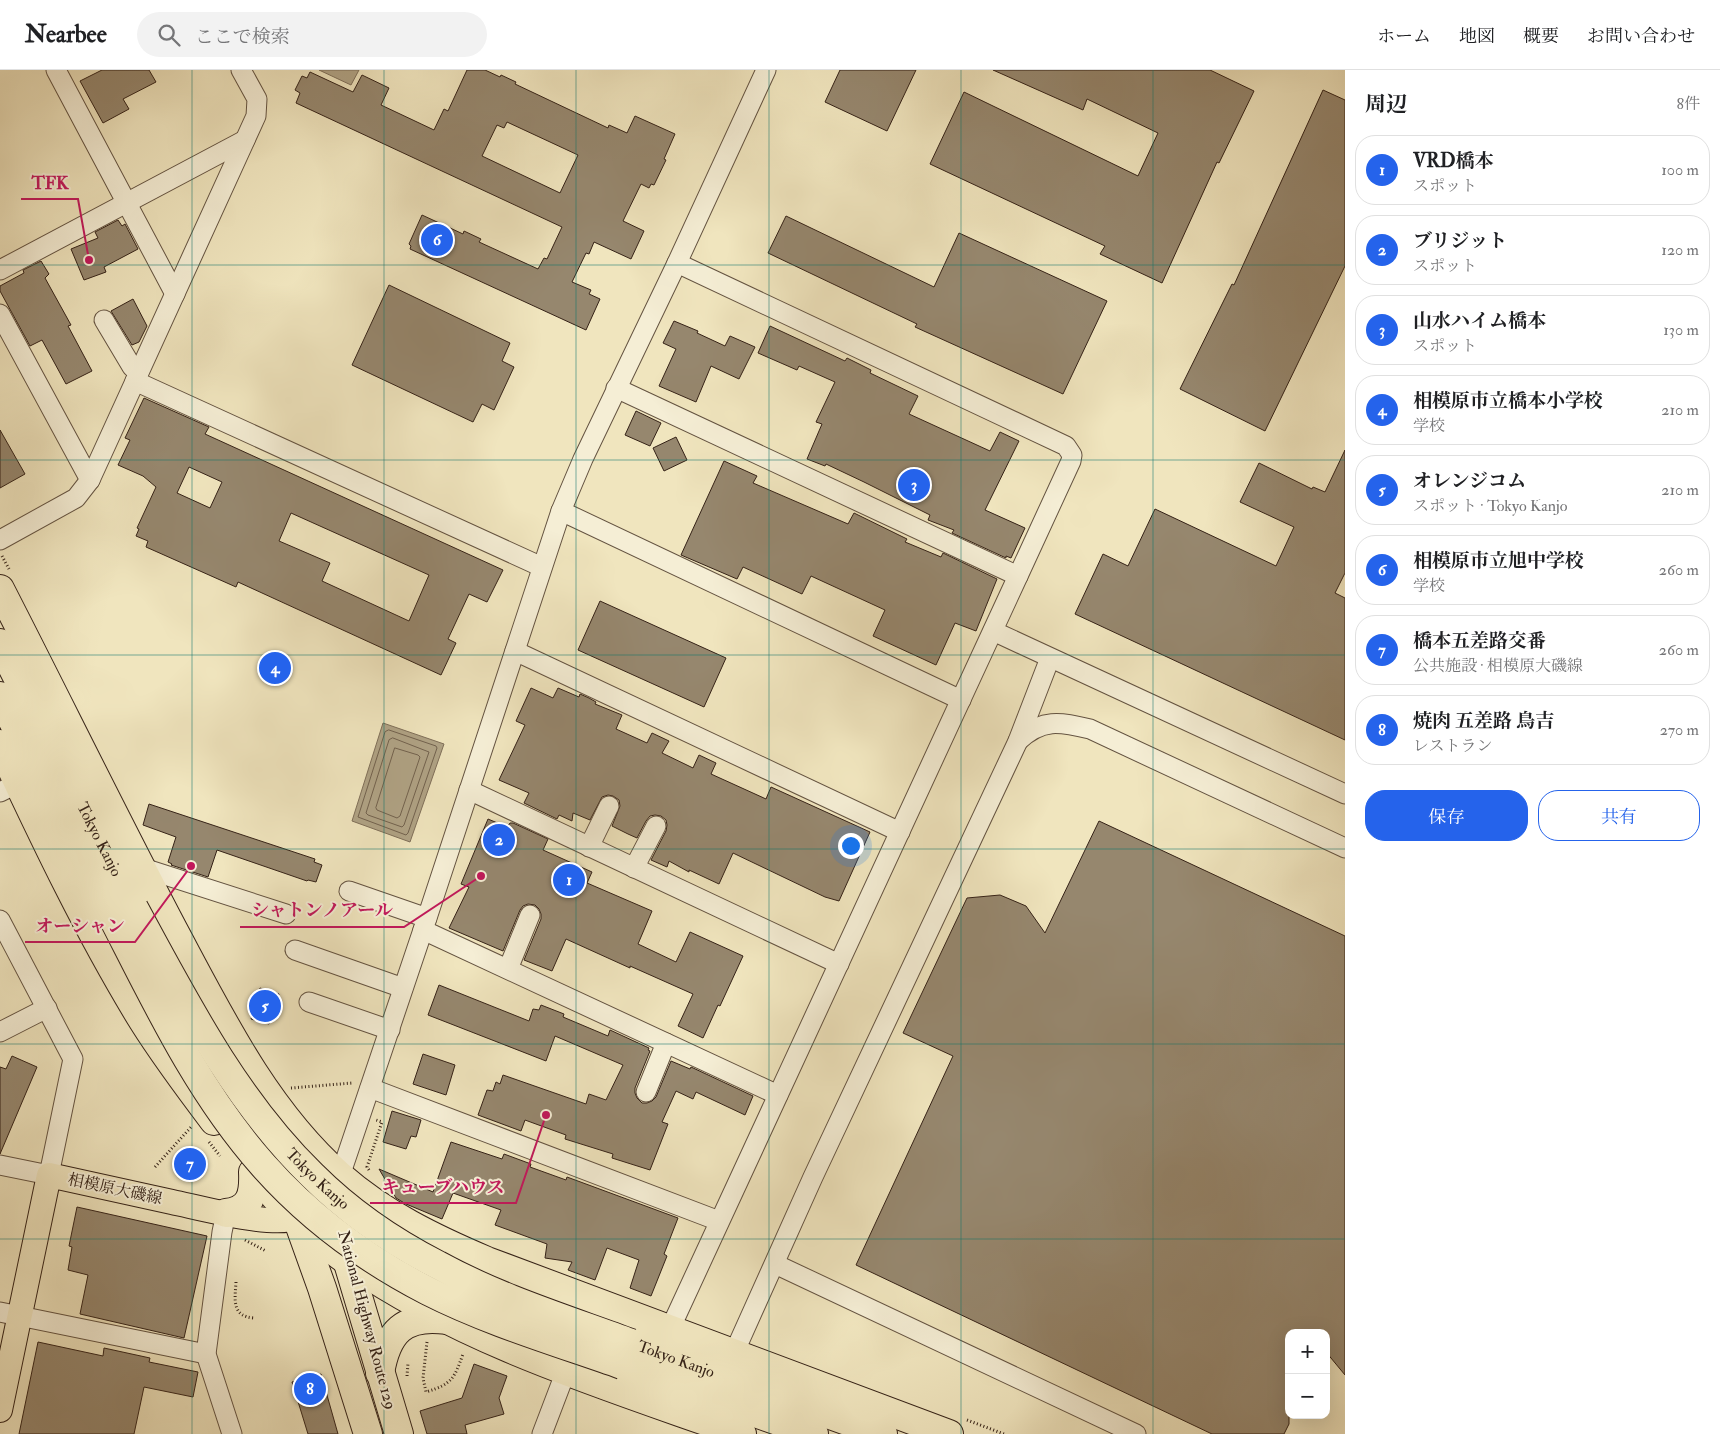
<!DOCTYPE html>
<html lang="ja">
<head>
<meta charset="utf-8">
<style>
  :root { --surface:#fff; --page:#f2f2f2; --text:#202124; --muted:#757577; --line:#e0e0e0; --accent:#2563eb }
  body { margin:0; font-family:"IM FELL Double Pica","Noto Serif JP",serif; background:var(--page); color:var(--text) }
  .controls { position:absolute; right:15px; bottom:15px; display:grid; overflow:hidden; border-radius:10px; box-shadow:0 5px 20px #0002 }
  .controls button { width:45px; height:45px; display:grid; place-items:center; padding:0; border:0; border-bottom:1px solid var(--line); background:var(--surface); color:var(--text); font:25px sans-serif }
  .you { position:absolute; left:850px; top:775px; width:18px; height:18px; margin:-12px; border:4px solid #fff; border-radius:50%; background:#1a73e8; box-shadow:0 0 0 8px #1a73e833 }
  .badge { display:grid; place-items:center; width:32px; height:32px; border-radius:50%; background:var(--accent); color:#fff; font-size:16px; font-weight:700 }
  .pin { position:absolute; translate:-50% -50%; border:2px solid #fff; box-shadow:0 1px 5px #0006 }
  .list { margin:0; padding:0; list-style:none }
  h2 { display:flex; justify-content:space-between; align-items:center; height:65px; margin:0; padding:0 20px; font-size:21px }
  h2 small { font-size:16px; font-weight:400; color:var(--muted) }
  .list li { display:grid; grid-template-columns:32px 1fr auto; gap:15px; align-items:center; box-sizing:border-box; height:70px; margin:0 10px 10px; padding:0 10px; border:1px solid var(--line); border-radius:20px }
  .list b { display:block; font-size:19px; white-space:nowrap }
  .list p { margin:0; font-size:16px; white-space:nowrap; color:var(--muted) }
  .list em { font-size:16px; font-style:normal; color:var(--muted) }
  .actions { display:flex; gap:10px; padding:15px 20px }
  .actions a { flex:1; padding:11px 0; border:1px solid var(--accent); border-radius:20px; text-align:center; font-size:18px; color:var(--accent) }
  .actions .main { background:var(--accent); color:#fff }
  .icon { flex:none; width:28px; height:28px; fill:none; stroke:currentColor; stroke-width:2; stroke-linecap:round; stroke-linejoin:round }
  .map { position:relative; flex:none; width:1345px; height:1364px; overflow:hidden }
  header { display:flex; align-items:center; gap:30px; box-sizing:border-box; height:70px; padding:0 25px; background:var(--surface); border-bottom:1px solid var(--line) }
  header strong { font-size:24px }
  nav { display:flex; gap:28px; margin-inline-start:auto; font-size:18px }
  .search { width:350px; height:45px; background:var(--page); display:flex; align-items:center; gap:12px; box-sizing:border-box; padding:0 18px; border-radius:28px; color:var(--muted); font-size:19px }
  main { display:flex }
  aside { flex:1; background:var(--surface) }
  .map>svg:first-child { display:block }
</style>
</head>
<body>
<header>
<strong>Nearbee</strong>
<div class="search"><svg class="icon" aria-label="search" viewBox="0 0 24 24"><circle cx="10" cy="10" r="6"/><path d="M15 15l6 6"/></svg>ここで検索</div>
<nav><a>ホーム</a><a>地図</a><a>概要</a><a>お問い合わせ</a></nav>
</header>
<main>
<div class="map">
<svg width="1345" height="1364" viewBox="0 0 1345 1364">
  <rect width="100%" height="100%" fill="#f0e5be"/>
  <filter id="stains"><feTurbulence type="fractalNoise" baseFrequency=".004" numOctaves="4"/><feColorMatrix values="0 0 0 0 .2 0 0 0 0 .09 0 0 0 0 .02 0 0 0 .5 -.17"/></filter>
  <radialGradient id="worn" r=".72"><stop offset=".6" stop-color="#630" stop-opacity="0"/><stop offset="1" stop-color="#630" stop-opacity=".3"/></radialGradient>
  <g fill="#b0a385" stroke="#7f6f59">
    <polygon points="319,0 359,0 351,15"/>
    <polygon points="383,653 444,674 410,772 352,751"/>
  </g>
  <g fill="none" stroke-linecap="round" stroke-linejoin="round">
    <g stroke="#72624e" stroke-width="1">
      <polygon points="389,660 436,676 437,678 408,763 406,765 358,747 385,662"/>
      <polygon points="393,668 429,682 404,755 402,757 368,745 366,743 389,670"/>
      <polygon points="395,678 418,685 420,687 400,746 397,748 377,740 376,738"/>
    </g>
  </g>
  <g fill="#96876e" stroke="#352217" fill-rule="evenodd">
    <polygon points="102,0 149,0 156,12 123,29 129,39 103,53 80,11"/>
    <path d="M467,0H485L500,7L501,5L516,12L515,14L608,58L609,55L627,63L635,46L675,64L664,89L666,90L654,115L651,114L649,118L641,114L623,151L644,161L631,189L594,172L589,184L586,183L572,212L591,220L589,224L600,229L586,260L410,179L411,176L409,174L422,145L463,164L464,161L481,169L479,172L538,199L544,188L547,189L562,157L296,33L300,23L295,20L302,6L307,8L310,2L353,22L362,5L389,18L381,35L434,60L444,39L448,41ZM507,52L578,85L560,123L482,86L497,55L504,58Z"/>
    <polygon points="840,0 916,0 887,61 825,32"/>
    <polygon points="993,0 1210,0 1254,21 1219,93 1217,92 1162,213 1100,184 1105,176 930,94 964,22 1138,106 1158,63 1087,29 1083,40"/>
    <polygon points="1323,20 1345,30 1345,196 1265,361 1180,319 1232,214 1234,215"/>
    <polygon points="786,146 934,217 959,163 1107,231 1063,324 915,257 917,254 768,183"/>
    <polygon points="118,150 122,156 125,154 138,179 104,197 106,202 84,210 71,179 98,168 95,162"/>
    <polygon points="41,191 49,204 45,208 71,255 68,256 92,301 66,314 42,270 30,276 0,221 0,216 24,203 23,200"/>
    <polygon points="389,215 510,273 502,291 514,297 494,340 482,334 473,352 352,295"/>
    <polygon points="133,229 147,256 139,272 132,275 111,241"/>
    <polygon points="674,251 698,261 697,263 725,276 730,266 755,277 739,309 711,296 696,332 659,316 676,279 663,273"/>
    <polygon points="770,256 845,291 847,288 871,300 870,303 918,326 909,344 990,381 1000,362 1019,371 985,440 1025,458 1011,488 1006,486 1006,488 952,463 954,460 928,450 930,445 864,412 826,394 825,396 807,389 822,354 816,352 835,312 799,296 797,300 758,283"/>
    <path d="M144,328L209,357L205,364L503,500L487,532L469,524L448,569L456,573L441,605L238,512L236,517L146,477L148,471L136,466L139,459L137,458L156,417L143,406L118,395L130,370L125,368ZM189,397L222,412L210,438L177,423ZM291,443L429,505L409,551L322,511L330,493L279,471Z"/>
    <polygon points="636,341 661,353 650,376 625,365"/>
    <polygon points="0,360 25,404 0,418"/>
    <polygon points="676,367 687,390 664,401 653,378"/>
    <polygon points="1345,380 1345,503 1335,523 1345,528 1345,670 1075,544 1103,484 1128,496 1155,439 1276,496 1294,457 1240,432 1259,393 1312,419 1313,417 1325,422"/>
    <polygon points="724,391 757,406 753,413 848,454 854,443 907,469 905,472 941,487 943,483 997,509 976,561 955,553 936,595 873,566 885,540 811,506 802,524 743,497 737,509 681,485"/>
    <polygon points="600,531 726,588 704,637 578,580"/>
    <polygon points="531,618 553,628 558,618 579,627 580,624 589,628 596,632 595,634 622,645 616,659 647,673 652,663 669,671 662,683 693,698 699,685 716,693 711,704 766,729 771,717 870,762 839,831 825,827 733,783 719,814 689,800 689,802 669,791 667,797 651,790 666,761 667,755 666,750 661,746 655,745 650,746 646,751 637,768 628,764 612,756 620,736 619,730 613,726 608,725 602,727 590,750 573,743 572,751 559,745 557,749 524,733 529,723 499,710 525,655 516,651"/>
    <polygon points="149,734 315,789 314,792 322,795 316,812 308,810 307,811 217,780 208,807 171,795 172,794 168,792 176,767 143,755"/>
    <polygon points="488,749 507,757 510,753 513,753 548,769 543,780 592,802 587,813 652,841 638,874 676,892 690,862 743,886 720,936 718,935 703,968 678,956 693,924 630,896 630,898 566,869 552,901 524,890 541,849 541,844 539,839 535,835 528,834 523,836 520,840 503,881 449,858 469,817 461,814"/>
    <polygon points="1099,751 1345,866 1345,1305 1326,1282 1326,1263 1289,1263 1289,1354 1284,1364 1212,1364 856,1195 953,986 903,963 967,828 1000,825 1026,836 1045,863"/>
    <polygon points="439,915 529,951 533,939 539,940 541,935 564,944 563,947 608,966 610,960 649,978 648,980 650,981 635,1018 635,1023 637,1028 642,1033 647,1033 652,1031 656,1027 671,991 690,999 691,997 753,1026 745,1045 696,1022 693,1029 676,1021 662,1052 668,1054 650,1100 612,1088 613,1084 565,1069 566,1065 525,1050 521,1061 478,1045 487,1020 493,1021 496,1012 500,1014 503,1005 586,1034 589,1024 606,1030 623,995 555,966 546,991 428,945"/>
    <polygon points="260,918 279,924 269,954 251,949"/>
    <polygon points="423,984 455,995 446,1025 413,1014"/>
    <polygon points="12,986 37,997 0,1084 0,997 6,999"/>
    <polygon points="392,1041 421,1050 416,1067 411,1066 406,1079 383,1072"/>
    <polygon points="451,1072 502,1089 504,1084 531,1094 530,1097 566,1110 567,1107 678,1148 664,1184 667,1186 651,1226 630,1218 639,1190 607,1178 595,1210 568,1200 572,1192 545,1188 547,1174 495,1155 501,1140 453,1123 442,1149 406,1134 396,1128 379,1099 433,1122"/>
    <polygon points="77,1137 207,1166 184,1268 80,1244 88,1205 68,1200 72,1177 69,1176"/>
    <polygon points="38,1272 103,1286 104,1278 150,1288 149,1292 198,1302 193,1327 144,1317 134,1364 19,1364"/>
    <polygon points="474,1294 507,1306 499,1328 504,1344 465,1355 467,1364 427,1364 420,1341 462,1328"/>
    <polygon points="321,1304 338,1364 308,1364 292,1312"/>
  </g>
  <g fill="none" stroke-linecap="round" stroke-linejoin="round">
    <g stroke="#645341" stroke-width="21">
      <g id="minor">
        <polyline points="56,0 175,224"/>
        <polyline points="0,200 245,70"/>
        <polyline points="0,244 90,410"/>
        <polyline points="104,250 132,297 139,302"/>
        <polyline points="135,311 542,497"/>
        <polyline points="616,318 1018,506"/>
        <polyline points="561,441 961,630"/>
        <polyline points="0,470 76,428 90,410 256,46 257,29 241,0"/>
        <polyline points="993,561 1345,724"/>
        <polyline points="515,581 900,762"/>
        <path d="M1018,671C1042,648 1060,652 1090,659L1345,778"/>
        <polyline points="469,720 839,894"/>
        <polyline points="0,722 18,713"/>
        <polyline points="589,777 609,736"/>
        <polyline points="140,797 286,844"/>
        <polyline points="634,798 656,756"/>
        <polyline points="349,821 427,848"/>
        <polyline points="0,850 73,989 49,1105 0,1095"/>
        <polyline points="423,860 778,1025"/>
        <polyline points="295,880 403,918"/>
        <polyline points="508,899 530,845"/>
        <polyline points="309,932 390,960"/>
        <polyline points="0,962 47,938"/>
        <polyline points="370,1018 719,1151"/>
        <polyline points="646,1022 666,973"/>
        <polyline points="340,1106 427,848 561,441 583,389 677,193 766,0"/>
        <polyline points="226,1143 222,1162 206,1284 232,1364"/>
        <polyline points="775,1194 1136,1364"/>
        <polyline points="0,1242 206,1284"/>
        <polyline points="670,1259 1018,506 1071,391 1072,385 1066,376 677,193"/>
        <polyline points="734,1283 813,1107 1018,671 1050,588"/>
        <polyline points="542,1364 566,1301"/>
      </g>
    </g>
    <g stroke="#352217" stroke-width="26">
      <path id="major" d="M0,1340L49,1105C90,1114 131,1123 172,1132C201,1138 271,1157 296,1148C315,1140 330,1123 340,1106"/>
    </g>
    <g stroke="#352217" stroke-width="30">
      <g id="highway">
        <path d="M0,519C58,632 114,747 173,859C219,945 265,1040 340,1106C383,1144 435,1169 487,1191L949,1364"/>
        <path id="s1" d="M0,573L134,838"/>
        <polyline points="0,626 114,850"/>
        <path d="M0,674C44,768 89,863 143,951C165,986 189,1018 214,1051"/>
        <path d="M275,1127C299,1150 322,1174 349,1192C467,1274 608,1316 742,1364"/>
        <path d="M226,1143C251,1140 254,1124 253,1102"/>
        <polyline points="298,1151 322,1218 368,1364"/>
        <polyline points="345,1183 399,1364"/>
        <path id="s2" d="M631,1273L883,1364"/>
        <polyline points="622,1295 814,1364"/>
        <path d="M380,1303C387,1262 404,1244 447,1250"/>
      </g>
    </g>
    <g stroke="#352217" stroke-width="3" stroke-dasharray="1 2.5" stroke-linecap="butt">
      <polyline points="2,486 9,499"/>
      <polyline points="291,1018 352,1013"/>
      <polyline points="209,1072 220,1086"/>
      <polyline points="155,1097 192,1056"/>
      <polyline points="369,1100 367,1097 382,1052 376,1050"/>
      <polyline points="245,1170 266,1181"/>
      <path d="M236,1212C235,1229 231,1247 255,1248"/>
      <path d="M427,1272L423,1308L426,1322C452,1314 454,1309 463,1284"/>
      <polyline points="407,1306 408,1293"/>
      <polyline points="967,1350 1004,1364"/>
    </g>
    <use href="#minor" stroke="#f5eed5" stroke-width="19"/>
    <use href="#major" stroke="#f0e5be" stroke-width="24"/>
    <use href="#highway" stroke="#f0e5be" stroke-width="28"/>
    <g stroke="#352217" stroke-width="30" stroke-linecap="butt">
      <g id="highway-bridge">
        <path id="s3" d="M134,838C185,932 235,1030 312,1105C348,1141 393,1172 438,1195C498,1228 566,1249 631,1273"/>
        <path d="M114,850C157,934 199,1023 263,1095C309,1147 366,1189 428,1221C489,1252 557,1272 622,1295"/>
      </g>
    </g>
    <use href="#highway-bridge" stroke="#f0e5be" stroke-width="28"/>
  </g>
  <path fill="none" stroke="#0f766e" stroke-width="1" stroke-opacity="0.55" d="M192,0V1364M384,0V1364M576,0V1364M769,0V1364M961,0V1364M1153,0V1364M0,195H1345M0,390H1345M0,585H1345M0,779H1345M0,974H1345M0,1169H1345"/>
  <g text-anchor="middle" dominant-baseline="central" stroke-width="4" stroke-linejoin="round" paint-order="stroke">
    <g font-size="16" fill="#352217" stroke="#f5eed5">
      <text stroke="none"><textPath href="#s1" startOffset="220">Tokyo Kanjo</textPath></text>
      <text stroke="none"><textPath href="#s3" startOffset="329">Tokyo Kanjo</textPath></text>
      <text transform="translate(115 1119) rotate(12)">相模原大磯線</text>
      <text transform="translate(367 1250) rotate(75)">National Highway Route 129</text>
      <text stroke="none"><textPath href="#s2" startOffset="48">Tokyo Kanjo</textPath></text>
    </g>
  </g>
  <path fill="none" stroke="#c2185b" stroke-width="2" d="M89 190L78 129H21M481 806L404 857H240M191 796L135 872H25M546 1045L516 1133H370"/>
  <g fill="#c2185b" stroke="#f5eed5" stroke-width="2">
    <circle cx="89" cy="190" r="5"/>
    <circle cx="481" cy="806" r="5"/>
    <circle cx="191" cy="796" r="5"/>
    <circle cx="546" cy="1045" r="5"/>
  </g>
  <g font-size="18" text-anchor="middle" font-weight="bold" fill="#c2185b" stroke="#f5eed5" stroke-width="4" stroke-linejoin="round" paint-order="stroke">
    <text x="50" y="119">TFK</text>
    <text x="322" y="846">シャトンノアール</text>
    <text x="80" y="862">オーシャン</text>
    <text x="443" y="1123">キューブハウス</text>
  </g>
  <rect width="100%" height="100%" filter="url(#stains)"/>
  <rect width="100%" height="100%" fill="url(#worn)"/>
</svg>
<div class="controls">
<button>+</button>
<button>−</button>
</div>
<div class="you"></div>
<div class="pin badge" style="left:569px;top:810px">1</div>
<div class="pin badge" style="left:499px;top:770px">2</div>
<div class="pin badge" style="left:914px;top:415px">3</div>
<div class="pin badge" style="left:275px;top:598px">4</div>
<div class="pin badge" style="left:265px;top:936px">5</div>
<div class="pin badge" style="left:437px;top:170px">6</div>
<div class="pin badge" style="left:190px;top:1094px">7</div>
<div class="pin badge" style="left:310px;top:1319px">8</div>
</div>
<aside>
<h2>周辺<small>8件</small></h2>
<ul class="list">
<li><span class="badge">1</span><div><b>VRD橋本</b><p>スポット</p></div><em>100 m</em></li>
<li><span class="badge">2</span><div><b>ブリジット</b><p>スポット</p></div><em>120 m</em></li>
<li><span class="badge">3</span><div><b>山水ハイム橋本</b><p>スポット</p></div><em>130 m</em></li>
<li><span class="badge">4</span><div><b>相模原市立橋本小学校</b><p>学校</p></div><em>210 m</em></li>
<li><span class="badge">5</span><div><b>オレンジコム</b><p>スポット · Tokyo Kanjo</p></div><em>210 m</em></li>
<li><span class="badge">6</span><div><b>相模原市立旭中学校</b><p>学校</p></div><em>260 m</em></li>
<li><span class="badge">7</span><div><b>橋本五差路交番</b><p>公共施設 · 相模原大磯線</p></div><em>260 m</em></li>
<li><span class="badge">8</span><div><b>焼肉 五差路 鳥吉</b><p>レストラン</p></div><em>270 m</em></li>
</ul>
<div class="actions"><a class="main">保存</a><a>共有</a></div>
</aside>
</main>
</body>
</html>
